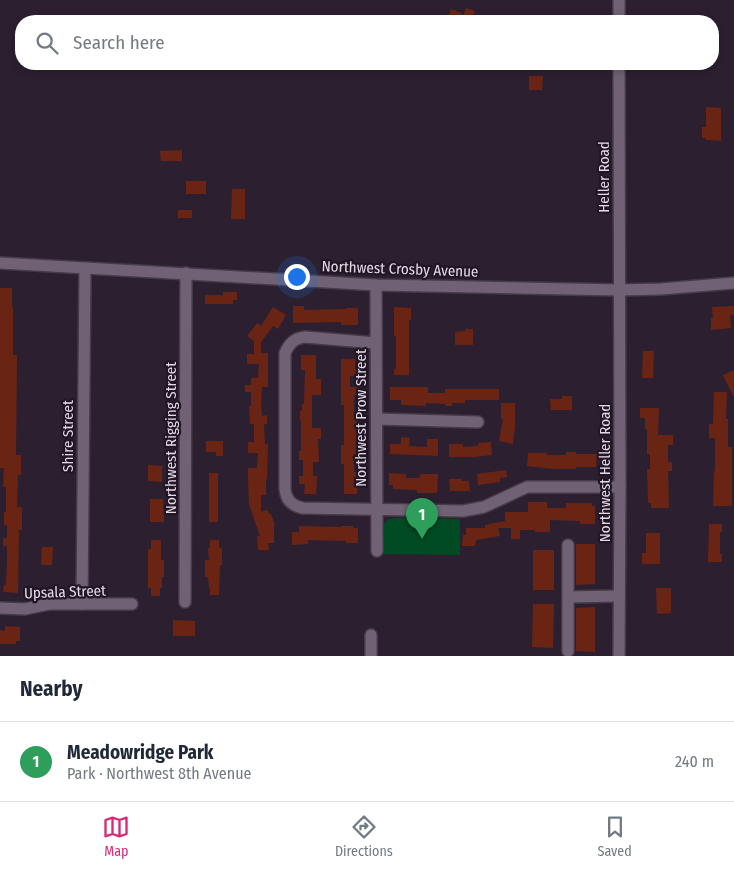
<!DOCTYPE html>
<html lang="en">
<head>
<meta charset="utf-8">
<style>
  :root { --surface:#fff; --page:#f6f6f7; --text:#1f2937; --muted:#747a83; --line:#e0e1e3; --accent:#db2777 }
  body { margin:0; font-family:"Fira Sans Condensed",sans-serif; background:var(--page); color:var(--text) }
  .you { position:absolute; left:296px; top:276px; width:18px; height:18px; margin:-12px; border:4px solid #fff; border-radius:50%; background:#1a73e8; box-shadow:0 0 0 8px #1a73e833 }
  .badge { display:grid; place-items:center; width:32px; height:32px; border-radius:50%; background:var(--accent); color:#fff; font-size:16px; font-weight:700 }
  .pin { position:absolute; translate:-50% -41px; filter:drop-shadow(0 1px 2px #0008) }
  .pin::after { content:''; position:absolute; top:26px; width:18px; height:15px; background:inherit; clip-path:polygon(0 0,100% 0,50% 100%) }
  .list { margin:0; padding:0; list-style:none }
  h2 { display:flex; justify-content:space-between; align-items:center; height:65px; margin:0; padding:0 20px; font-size:21px }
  h2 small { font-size:16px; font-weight:400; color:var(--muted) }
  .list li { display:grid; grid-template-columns:32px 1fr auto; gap:15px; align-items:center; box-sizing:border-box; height:80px; padding:0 20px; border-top:1px solid var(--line) }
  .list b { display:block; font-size:19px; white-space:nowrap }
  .list p { margin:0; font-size:16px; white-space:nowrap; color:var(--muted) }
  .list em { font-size:16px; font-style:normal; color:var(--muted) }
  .icon { flex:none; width:28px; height:28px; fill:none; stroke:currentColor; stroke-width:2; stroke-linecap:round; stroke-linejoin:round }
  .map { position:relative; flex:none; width:734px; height:656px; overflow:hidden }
  .search { position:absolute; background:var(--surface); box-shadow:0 2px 8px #0003; left:15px; right:15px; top:15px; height:55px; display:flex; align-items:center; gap:12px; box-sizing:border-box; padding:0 18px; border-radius:20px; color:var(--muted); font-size:19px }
  .sheet { height:145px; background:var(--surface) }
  nav { display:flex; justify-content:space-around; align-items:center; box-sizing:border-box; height:70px; border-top:1px solid var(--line); background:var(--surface); font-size:14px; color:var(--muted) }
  nav a { display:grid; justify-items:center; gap:2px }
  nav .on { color:var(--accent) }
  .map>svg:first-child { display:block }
</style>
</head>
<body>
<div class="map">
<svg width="734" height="656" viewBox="0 0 734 656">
  <rect width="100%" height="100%" fill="#2c2030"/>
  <polygon fill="#004b23" points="395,518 460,519 460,555 383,554 384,524 389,519"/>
  <g fill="#6a2414">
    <polygon points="466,8 475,11 472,21 462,18"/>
    <polygon points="451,9 462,13 459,21 447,21"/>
    <polygon points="529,76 543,76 542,90 529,90"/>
    <polygon points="706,107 721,108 721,141 706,140 706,138 702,138 702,127 706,127"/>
    <polygon points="182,150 182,161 161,161 160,151"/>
    <rect x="186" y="181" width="20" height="13"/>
    <polygon points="232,189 245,189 245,219 231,219"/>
    <rect x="178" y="210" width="14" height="8"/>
    <polygon points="0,288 12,288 12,307 13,307 13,355 17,355 16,455 21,455 21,475 18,475 17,507 22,507 22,530 19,530 18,593 3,592 4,585 6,585 7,561 7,546 3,546 3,538 7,538 7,525 4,525 4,512 6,512 6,487 3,487 4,468 0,468"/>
    <polygon points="223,292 237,292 237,300 233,300 233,304 205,304 205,295 223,295"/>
    <polygon points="293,306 304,306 304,310 346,309 346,308 358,308 358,325 341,325 341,322 293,323"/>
    <polygon points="734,306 734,315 730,315 731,328 711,330 711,318 713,318 712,307"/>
    <polygon points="273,307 286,315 278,329 273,326 261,342 261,353 268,353 268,387 262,387 261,405 262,416 267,415 267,424 264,424 265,444 268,444 267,479 266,479 266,495 261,495 261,512 267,510 269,514 271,514 275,525 274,525 274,543 268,543 269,550 258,550 257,536 260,536 249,504 248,479 248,468 257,468 258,453 248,453 248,442 254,442 254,424 250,424 249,406 251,406 251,392 245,392 245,385 251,385 251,378 258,378 259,364 247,364 247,354 254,354 254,341 247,336 257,323 261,326"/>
    <polygon points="394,307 411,308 411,320 409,320 409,375 394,375 394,369 396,369 396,336 394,336"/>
    <polygon points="465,329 473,329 473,345 455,345 455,332 465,331"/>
    <polygon points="643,351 654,351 653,378 642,378"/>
    <polygon points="301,355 316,355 316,379 321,379 321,395 312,395 312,428 321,428 321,439 318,439 319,462 313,462 313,476 317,476 316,494 304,494 305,484 299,484 299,476 303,476 303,460 299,460 299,451 301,451 301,420 300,420 300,411 302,411 302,404 304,404 305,370 301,370"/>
    <polygon points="341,359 355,359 355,369 359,368 359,376 350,376 350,387 358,387 358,396 354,395 354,414 358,414 358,454 354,454 354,472 358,472 357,494 344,494 344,464 341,464 341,445 344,445 344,405 341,405"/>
    <polygon points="734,370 734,397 723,375"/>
    <polygon points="390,387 428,387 428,393 445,393 445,389 499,389 499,400 465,400 465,403 452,403 452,406 445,406 445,404 426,403 426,406 401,405 401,400 390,400"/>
    <polygon points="714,392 727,392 726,419 728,419 728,447 732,447 732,506 713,506 714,471 715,471 715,438 709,438 709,424 713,424"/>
    <polygon points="562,396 572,396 572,410 551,410 550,399 562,399"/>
    <polygon points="501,403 515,403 515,427 513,444 499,441 503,419 501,419"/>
    <polygon points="640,408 659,408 658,435 673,435 673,445 668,445 668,462 672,462 672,471 668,471 669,508 651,508 651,503 648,503 647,469 650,469 650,454 647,454 647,429 645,429 645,418 640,418"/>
    <polygon points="401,437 410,438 409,446 427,447 427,439 438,439 438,456 390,454 390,444 401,444"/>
    <polygon points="206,441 223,441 223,456 216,456 216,452 206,452"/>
    <polygon points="491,442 492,455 474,457 449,457 449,444 463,444 463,447 478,446 478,443"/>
    <polygon points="566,452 576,452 576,454 597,454 596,467 576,467 576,469 554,469 527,466 528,453 547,453 547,455 566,455"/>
    <polygon points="148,465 162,466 162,482 148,481"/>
    <polygon points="506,470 507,477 500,478 500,482 478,485 477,474"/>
    <rect x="209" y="473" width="9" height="49"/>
    <polygon points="389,473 406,474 406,478 420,478 420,474 438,474 437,493 417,493 417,490 393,489 393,485 389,485"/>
    <polygon points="449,479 462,479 462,481 469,481 470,491 450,491"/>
    <polygon points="150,499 163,499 164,522 150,522"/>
    <polygon points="528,502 547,502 547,508 566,508 566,503 592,503 592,506 595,506 595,524 580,524 580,521 550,520 550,532 535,532 535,530 520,530 520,539 511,539 511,528 498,528 500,536 476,540 475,546 462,546 463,535 466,535 466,528 485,528 485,525 505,521 505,512 528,512"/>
    <polygon points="709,524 722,524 722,532 720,532 720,554 722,554 722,562 708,562"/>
    <polygon points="299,526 341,527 341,526 353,526 353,528 358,528 358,543 346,543 346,541 308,540 308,544 292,545 292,532 299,532"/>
    <polygon points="646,533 660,533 660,564 642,564 642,553 646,553"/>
    <polygon points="151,540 161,540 161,560 164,560 164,577 162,577 162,588 160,588 160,596 151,596 151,588 148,588 148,549 151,549"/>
    <polygon points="210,540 219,540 219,548 222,548 222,565 220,565 219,595 210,595 210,588 209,588 208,577 205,577 205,560 209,560 208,548 210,548"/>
    <polygon points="576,544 595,544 595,584 576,585"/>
    <polygon points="42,547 53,547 52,565 41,565"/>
    <rect x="533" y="550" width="21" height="40"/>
    <polygon points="656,588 671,588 671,613 657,614"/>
    <polygon points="533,604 554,604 553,648 532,647"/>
    <polygon points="595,607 595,652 576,651 576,608"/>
    <polygon points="173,620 195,621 195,636 173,636"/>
    <polygon points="5,626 20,627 20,641 16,641 16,644 0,644 0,630 5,631"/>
  </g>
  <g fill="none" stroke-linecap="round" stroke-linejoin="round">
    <g stroke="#453b49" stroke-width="14">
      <g id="minor">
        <polyline points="619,0 619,21"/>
        <polyline points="619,64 620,487 619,656"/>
        <polyline points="0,263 376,285 619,290 661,289 734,283"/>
        <polyline points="376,285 377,551"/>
        <path d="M376,343L305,337C294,338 289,344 285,353V489C286,500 292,506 303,508L463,511L484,507L527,487H620"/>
        <polyline points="377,419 478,422"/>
        <polyline points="568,545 568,651"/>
        <polyline points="568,597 619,596"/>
        <polyline points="185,602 186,273"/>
        <polyline points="82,604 85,268"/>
        <polyline points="0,608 25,609 49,604 132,604"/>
        <polyline points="371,635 371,656"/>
      </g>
    </g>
    <use href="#minor" stroke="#706274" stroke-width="11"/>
  </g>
  <g text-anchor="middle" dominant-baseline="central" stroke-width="4.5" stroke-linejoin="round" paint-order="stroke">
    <g font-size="15" fill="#e2dae5" stroke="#221626">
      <text transform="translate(604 177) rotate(-90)">Heller Road</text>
      <text transform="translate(400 269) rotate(2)">Northwest Crosby Avenue</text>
      <text transform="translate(361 418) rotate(-90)">Northwest Prow Street</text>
      <text transform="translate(68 436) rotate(-90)">Shire Street</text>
      <text transform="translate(171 438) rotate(-90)">Northwest Rigging Street</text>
      <text transform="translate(605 473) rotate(-90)">Northwest Heller Road</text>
      <text transform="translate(65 592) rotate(-2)">Upsala Street</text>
    </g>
  </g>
</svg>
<div class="you"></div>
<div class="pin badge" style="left:422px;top:539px;background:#2e9e5b">1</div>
<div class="search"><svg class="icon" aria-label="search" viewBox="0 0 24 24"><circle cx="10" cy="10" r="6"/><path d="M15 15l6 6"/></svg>Search here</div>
</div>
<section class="sheet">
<h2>Nearby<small></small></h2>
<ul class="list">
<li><span class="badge" style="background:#2e9e5b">1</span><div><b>Meadowridge Park</b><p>Park · Northwest 8th Avenue</p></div><em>240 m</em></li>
</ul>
</section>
<nav>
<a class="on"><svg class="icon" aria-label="map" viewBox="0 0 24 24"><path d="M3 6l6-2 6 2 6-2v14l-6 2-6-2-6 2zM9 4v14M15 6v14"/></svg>Map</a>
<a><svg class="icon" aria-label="directions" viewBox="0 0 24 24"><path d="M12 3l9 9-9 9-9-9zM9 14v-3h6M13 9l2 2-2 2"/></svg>Directions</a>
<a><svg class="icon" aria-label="saved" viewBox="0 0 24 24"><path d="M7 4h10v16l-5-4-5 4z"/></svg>Saved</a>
</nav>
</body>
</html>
